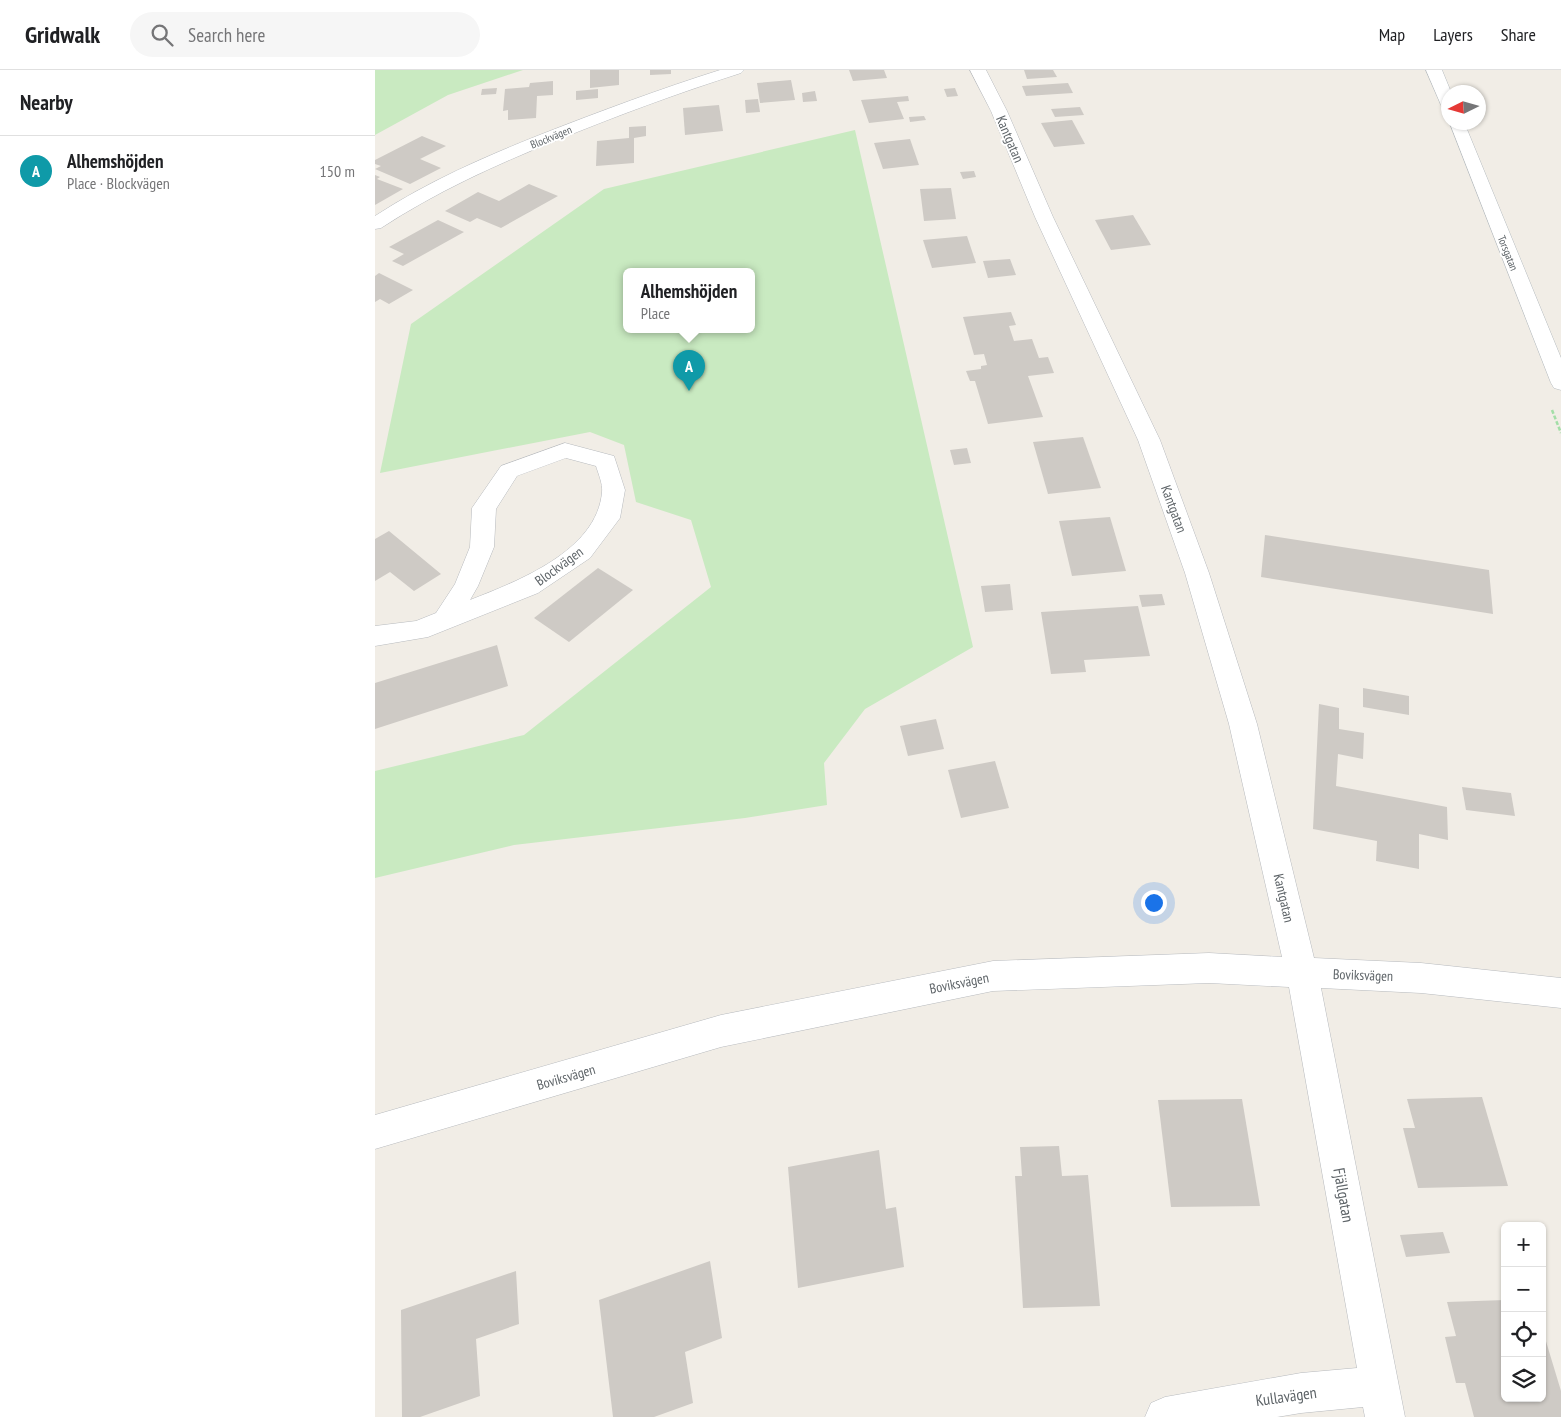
<!DOCTYPE html>
<html lang="en">
<head>
<meta charset="utf-8">
<style>
  :root { --surface:#fff; --page:#f6f6f6; --text:#202124; --muted:#757577; --line:#e0e0e0; --accent:#1a73e8 }
  body { margin:0; font-family:"PT Sans Narrow",sans-serif; background:var(--page); color:var(--text) }
  .controls { position:absolute; right:15px; bottom:15px; display:grid; overflow:hidden; border-radius:8px; box-shadow:0 1px 4px #0004 }
  .controls button { width:45px; height:45px; display:grid; place-items:center; padding:0; border:0; border-bottom:1px solid var(--line); background:var(--surface); color:var(--text); font:25px sans-serif }
  .compass { position:absolute; left:1066px; top:15px; width:45px; height:45px; border-radius:50%; background:var(--surface); box-shadow:0 1px 4px #0004; rotate:265deg }
  .you { position:absolute; left:778px; top:832px; width:18px; height:18px; margin:-12px; border:4px solid #fff; border-radius:50%; background:#1a73e8; box-shadow:0 0 0 8px #1a73e833 }
  .badge { display:grid; place-items:center; width:32px; height:32px; border-radius:50%; background:var(--accent); color:#fff; font-size:16px; font-weight:700 }
  .pin { position:absolute; translate:-50% -41px; filter:drop-shadow(0 1px 2px #0008) }
  .pin::after { content:''; position:absolute; top:26px; width:18px; height:15px; background:inherit; clip-path:polygon(0 0,100% 0,50% 100%) }
  .popup { position:absolute; left:248px; top:198px; width:132px; height:65px; box-sizing:border-box; display:grid; place-content:center; border-radius:8px; background:var(--surface); filter:drop-shadow(0 1px 4px #0005); font-size:16px; white-space:nowrap; color:var(--muted) }
  .popup b { font-size:19px; color:var(--text) }
  .popup::after { content:''; position:absolute; left:50%; top:100%; margin-left:-10px; border:10px solid transparent; border-top-color:var(--surface) }
  .list { margin:0; padding:0; list-style:none }
  h2 { display:flex; justify-content:space-between; align-items:center; height:65px; margin:0; padding:0 20px; font-size:21px }
  h2 small { font-size:16px; font-weight:400; color:var(--muted) }
  .list li { display:grid; grid-template-columns:32px 1fr auto; gap:15px; align-items:center; box-sizing:border-box; height:70px; padding:0 20px; border-top:1px solid var(--line) }
  .list b { display:block; font-size:19px; white-space:nowrap }
  .list p { margin:0; font-size:16px; white-space:nowrap; color:var(--muted) }
  .list em { font-size:16px; font-style:normal; color:var(--muted) }
  .icon { flex:none; width:28px; height:28px; fill:none; stroke:currentColor; stroke-width:2; stroke-linecap:round; stroke-linejoin:round }
  .map { position:relative; flex:none; width:1186px; height:1347px; overflow:hidden }
  header { display:flex; align-items:center; gap:30px; box-sizing:border-box; height:70px; padding:0 25px; background:var(--surface); border-bottom:1px solid var(--line) }
  header strong { font-size:24px }
  nav { display:flex; gap:28px; margin-inline-start:auto; font-size:18px }
  .search { width:350px; height:45px; background:var(--page); display:flex; align-items:center; gap:12px; box-sizing:border-box; padding:0 18px; border-radius:28px; color:var(--muted); font-size:19px }
  main { display:flex }
  aside { flex:1; background:var(--surface) }
  .map>svg:first-child { display:block }
</style>
</head>
<body>
<header>
<strong>Gridwalk</strong>
<div class="search"><svg class="icon" aria-label="search" viewBox="0 0 24 24"><circle cx="10" cy="10" r="6"/><path d="M15 15l6 6"/></svg>Search here</div>
<nav><a>Map</a><a>Layers</a><a>Share</a></nav>
</header>
<main>
<aside>
<h2>Nearby<small></small></h2>
<ul class="list">
<li><span class="badge" style="background:#0f9aa8">A</span><div><b>Alhemshöjden</b><p>Place · Blockvägen</p></div><em>150 m</em></li>
</ul>
</aside>
<div class="map">
<svg width="1186" height="1347" viewBox="0 0 1186 1347">
  <rect width="100%" height="100%" fill="#f1ede6"/>
  <g fill="#c9eac1" fill-rule="evenodd">
    <polygon points="0,0 148,0 73,25 0,65"/>
    <path d="M480,60L598,577L490,639L449,693L452,735L370,748L139,775L0,808V701L149,665L336,517L316,450L261,432L249,375L215,362L5,403L36,254L229,119ZM252,202H376V260H252Z"/>
  </g>
  <g fill="#cecac5">
    <polygon points="215,0 244,0 244,15 215,18"/>
    <polygon points="275,0 296,0 296,4 275,5"/>
    <polygon points="474,0 509,0 512,8 478,11"/>
    <polygon points="649,0 678,0 682,7 652,9"/>
    <polygon points="416,10 420,30 385,33 382,13"/>
    <polygon points="178,11 178,25 162,26 161,48 133,50 133,40 128,41 130,19 154,17 155,13"/>
    <polygon points="693,13 698,23 651,26 647,16"/>
    <polygon points="122,18 121,24 106,25 107,19"/>
    <polygon points="580,18 583,26 572,27 569,19"/>
    <polygon points="223,19 223,28 201,30 201,21"/>
    <polygon points="440,21 442,31 428,32 427,23"/>
    <polygon points="533,26 534,31 522,32 529,49 494,53 486,30"/>
    <polygon points="383,29 385,42 371,43 370,30"/>
    <polygon points="344,35 348,61 310,65 308,38"/>
    <polygon points="705,37 709,45 680,47 676,39"/>
    <polygon points="549,46 551,50 535,52 534,47"/>
    <polygon points="697,50 710,74 679,77 666,53"/>
    <polygon points="271,56 271,66 259,68 259,93 221,96 222,71 254,68 254,57"/>
    <polygon points="47,66 71,76 45,89 66,98 35,114 0,99 6,96 0,94 0,90"/>
    <polygon points="535,69 544,95 508,99 499,73"/>
    <polygon points="599,101 601,107 588,109 585,102"/>
    <polygon points="0,105 5,107 2,109 28,119 0,135"/>
    <polygon points="154,114 183,126 126,158 102,148 95,152 70,141 103,122 124,131"/>
    <polygon points="576,118 581,149 549,151 545,119"/>
    <polygon points="758,145 776,175 736,180 720,150"/>
    <polygon points="63,150 89,162 28,196 17,191 29,184 14,177"/>
    <polygon points="592,166 601,193 557,198 548,170"/>
    <polygon points="635,189 641,205 613,208 608,191"/>
    <polygon points="4,203 38,220 14,234 5,229 0,232 0,206"/>
    <polygon points="636,242 641,255 634,256 639,271 657,269 664,288 673,287 679,303 653,306 668,347 613,354 600,311 595,311 591,301 606,299 606,296 612,295 609,284 599,285 588,247"/>
    <polygon points="708,367 726,418 673,424 658,372"/>
    <polygon points="592,378 596,393 579,395 575,380"/>
    <polygon points="735,447 751,501 697,506 684,451"/>
    <polygon points="14,461 66,504 39,521 15,502 0,511 0,469"/>
    <polygon points="890,465 1114,500 1118,544 886,507"/>
    <polygon points="223,498 258,520 194,572 159,548"/>
    <polygon points="635,514 638,540 610,542 606,516"/>
    <polygon points="787,524 790,535 767,537 764,525"/>
    <polygon points="763,536 775,586 709,590 711,602 676,604 666,542"/>
    <polygon points="122,575 133,616 0,659 0,613"/>
    <polygon points="988,618 1034,626 1034,645 988,637"/>
    <polygon points="944,634 964,638 964,659 989,663 988,689 963,684 961,716 1072,737 1073,770 1044,764 1044,799 1001,791 1002,771 938,759"/>
    <polygon points="561,649 569,679 533,686 525,656"/>
    <polygon points="620,691 634,738 586,748 573,700"/>
    <polygon points="1087,717 1136,723 1140,746 1091,740"/>
    <polygon points="1107,1027 1133,1116 1043,1118 1028,1058 1040,1058 1032,1029"/>
    <polygon points="867,1029 885,1136 796,1137 783,1030"/>
    <polygon points="684,1076 687,1106 713,1105 725,1236 648,1238 640,1106 647,1106 645,1077"/>
    <polygon points="504,1080 511,1139 521,1137 529,1197 423,1218 413,1097"/>
    <polygon points="1068,1162 1075,1183 1031,1187 1025,1165"/>
    <polygon points="335,1191 347,1268 310,1282 318,1333 279,1347 238,1347 224,1230"/>
    <polygon points="141,1201 144,1254 101,1269 105,1326 45,1347 27,1347 26,1240"/>
    <polygon points="1130,1230 1130,1328 1167,1328 1167,1268 1170,1268 1186,1321 1186,1347 1099,1347 1090,1313 1081,1313 1070,1267 1081,1266 1072,1232"/>
  </g>
  <g fill="none" stroke-linecap="round" stroke-linejoin="round">
    <g stroke="#b7babe" stroke-width="1">
      <g id="street">
        <path d="M345,0H369L366,3C303,23 241,46 180,71C120,95 61,122 6,158L0,159V146C52,112 109,87 167,64C226,41 285,19 345,0Z"/>
        <polygon points="595,0 611,0 632,41 678,147 785,370 834,503 882,654 939,888 1046,893 1186,908 1186,938 1046,923 946,918 1030,1347 990,1347 988,1337 926,1343 902,1347 770,1347 776,1333 790,1327 926,1303 982,1298 914,917 834,913 618,921 346,977 0,1079 0,1045 346,945 618,891 834,883 907,887 854,654 810,503 763,370 660,147 616,41"/>
        <path d="M190,373L239,386L250,420L245,448L215,488L163,523L53,567L0,576V556L41,551L61,543L80,514L95,477L97,438L126,396ZM191,388L221,396C223,403 228,414 227,422C222,481 143,511 95,530L103,516L119,477L121,439L142,406Z"/>
      </g>
    </g>
    <g stroke="#b5bbbf" stroke-width="1">
      <g id="secondary">
        <polygon points="1051,0 1067,0 1076,22 1074,22 1074,40 1068,38 1066,35"/>
        <polygon points="1074,51 1089,52 1186,288 1186,320 1179,318 1176,313"/>
      </g>
    </g>
    <polyline stroke="#a3dea7" stroke-width="2.5" stroke-dasharray="4 2" stroke-linecap="butt" points="1177,340 1186,363"/>
    <use href="#street" fill="#fff" fill-rule="evenodd"/>
    <use href="#secondary" fill="#fff" fill-rule="evenodd"/>
  </g>
  <g text-anchor="middle" dominant-baseline="central" stroke-width="4" stroke-linejoin="round" paint-order="stroke">
    <g font-size="11" fill="#5e6468" stroke="#fff">
      <text transform="translate(176 67) rotate(-22)">Blockvägen</text>
      <text transform="translate(1133 183) rotate(68)">Torsgatan</text>
    </g>
    <g font-size="14" fill="#5e6468" stroke="#fff">
      <text transform="translate(635 69) rotate(67)">Kantgatan</text>
      <text transform="translate(799 439) rotate(70)">Kantgatan</text>
      <text transform="translate(184 496) rotate(-36)">Blockvägen</text>
      <text transform="translate(909 828) rotate(77)">Kantgatan</text>
      <text transform="translate(988 905) rotate(2)">Boviksvägen</text>
      <text transform="translate(584 913) rotate(-11)">Boviksvägen</text>
      <text transform="translate(191 1007) rotate(-16)">Boviksvägen</text>
    </g>
    <g font-size="16" fill="#5e6468" stroke="#fff">
      <text transform="translate(969 1125) rotate(80)">Fjällgatan</text>
      <text transform="translate(911 1326) rotate(-8)">Kullavägen</text>
    </g>
  </g>
</svg>
<div class="controls">
<button>+</button>
<button>−</button>
<button><svg class="icon" aria-label="locate" viewBox="0 0 24 24"><circle cx="12" cy="12" r="6"/><path d="M12 2v4M12 18v4M2 12h4M18 12h4"/></svg></button>
<button><svg class="icon" aria-label="layers" viewBox="0 0 24 24"><path d="M12 4l9 5-9 5-9-5zM3 14l9 5 9-5"/></svg></button>
</div>
<svg class="compass" viewBox="-18 -18 36 36"><path d="M0-13l5 13h-10z" fill="#e53935"/><path d="M0 13l5-13h-10z" fill="#757577"/></svg>
<div class="you"></div>
<div class="pin badge" style="left:314px;top:321px;background:#0f9aa8">A</div>
<div class="popup"><b>Alhemshöjden</b>Place</div>
</div>
</main>
</body>
</html>
